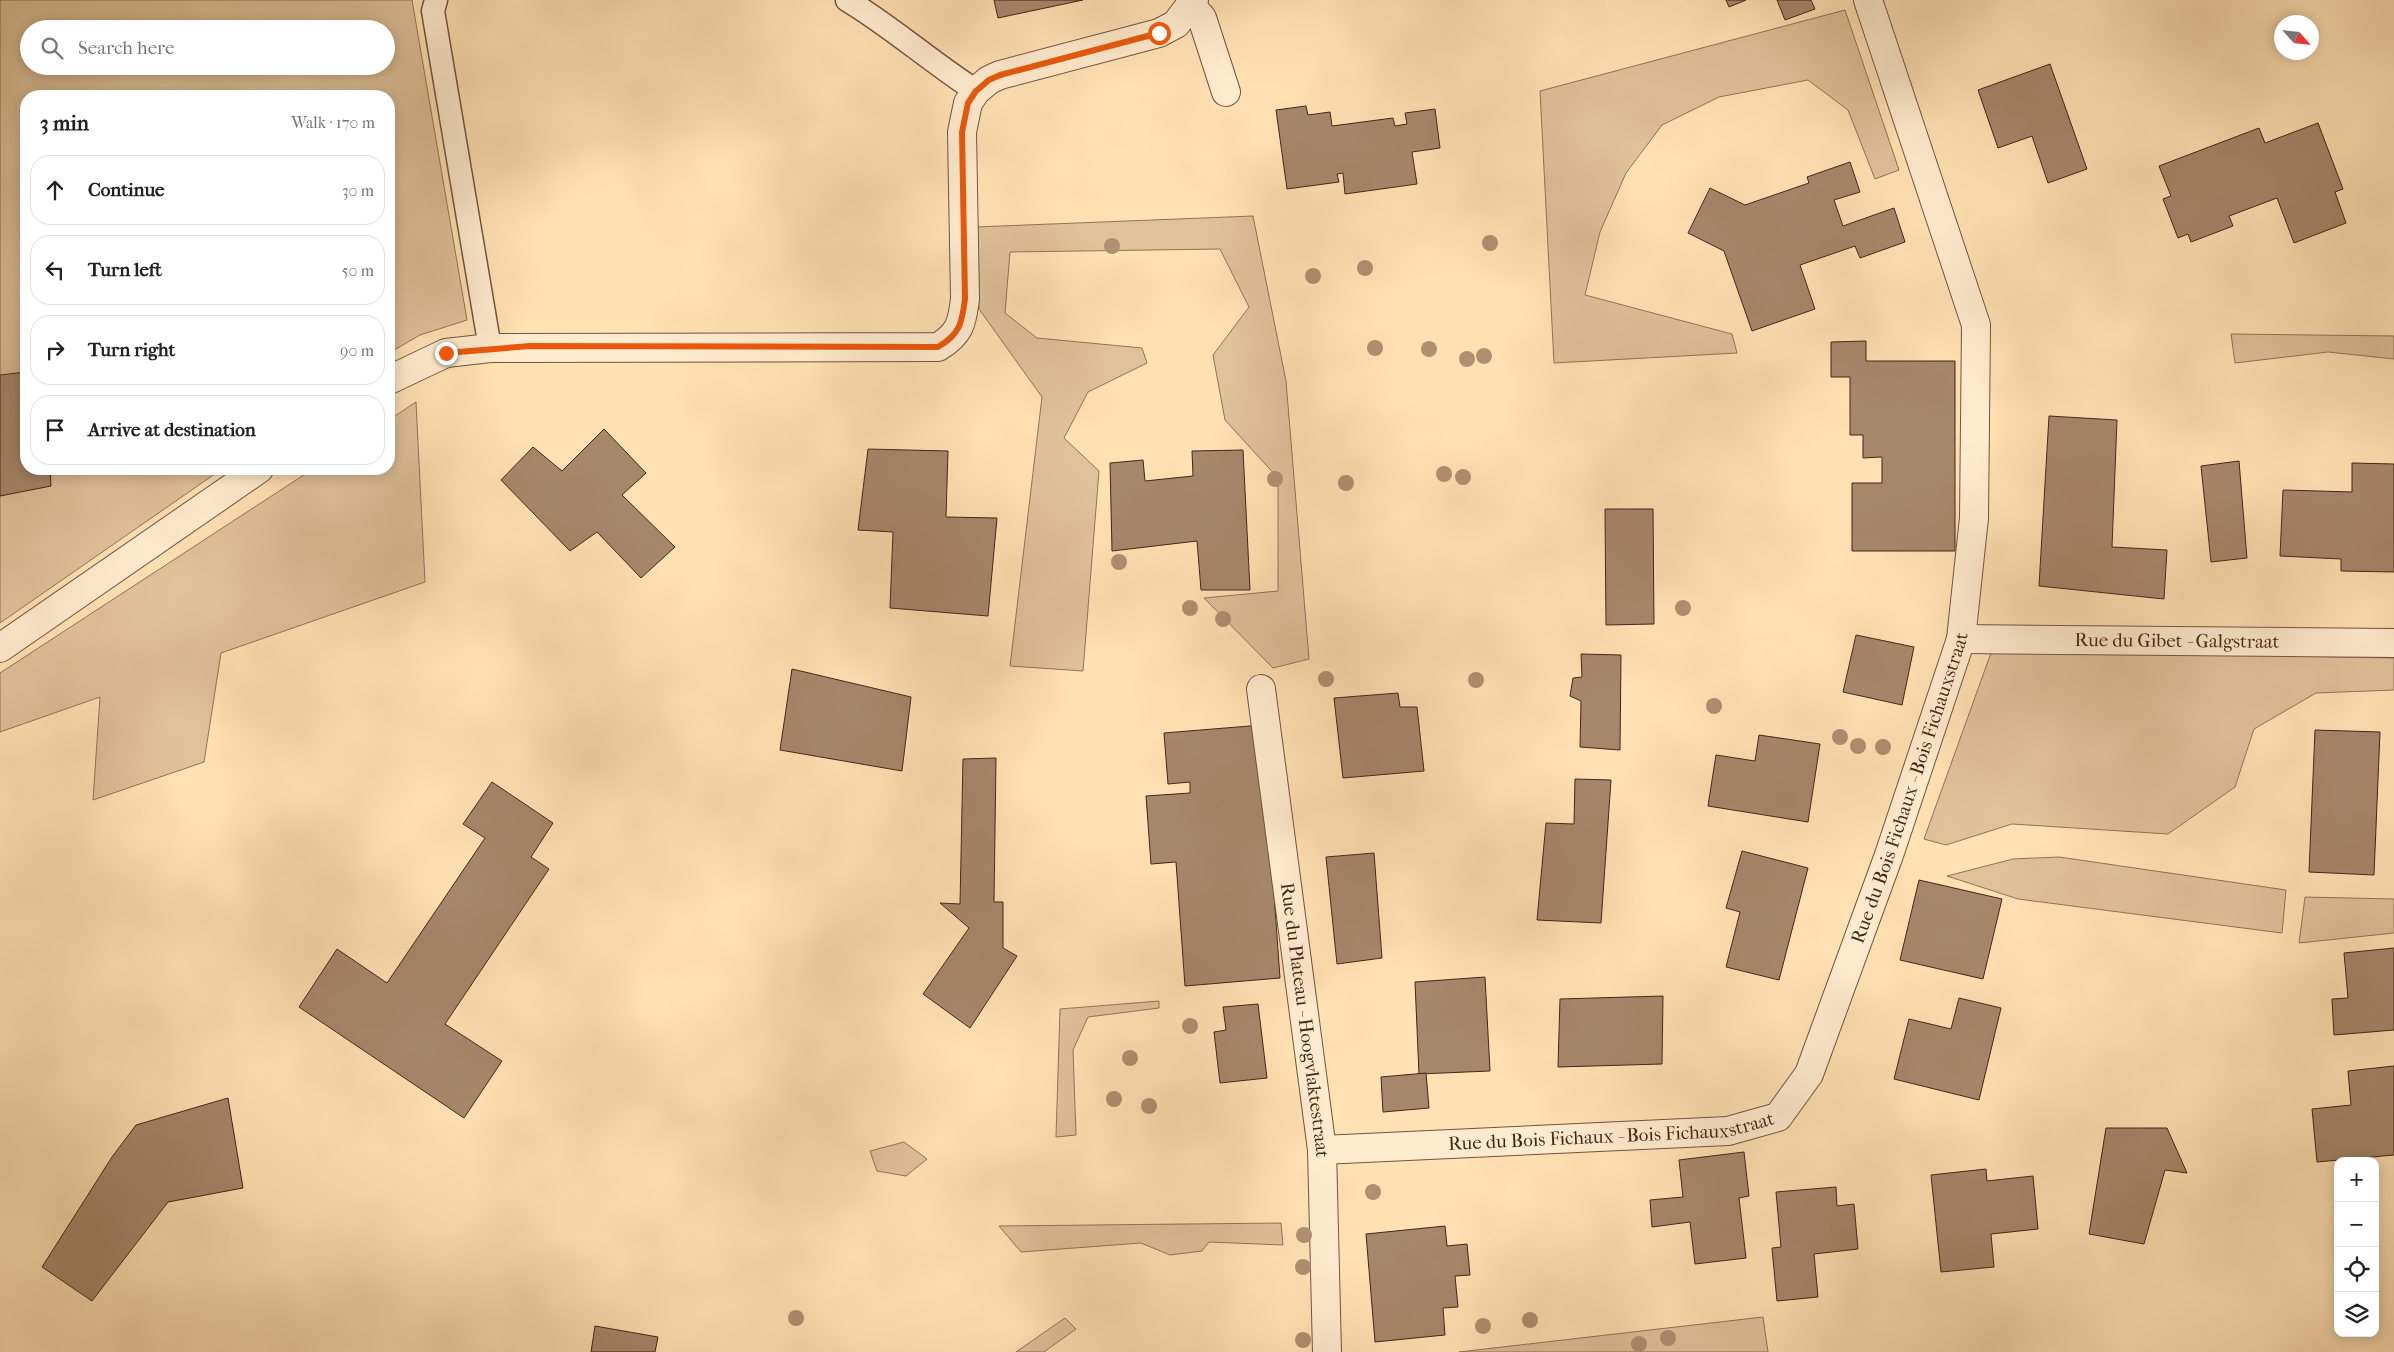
<!DOCTYPE html>
<html lang="en">
<head>
<meta charset="utf-8">
<style>
  :root { --surface:#fff; --page:#f6f6f6; --text:#222; --muted:#767676; --line:#e0e0e0 }
  body { margin:0; font-family:"IM FELL French Canon",serif; background:var(--page); color:var(--text) }
  .controls { position:absolute; right:15px; bottom:15px; display:grid; overflow:hidden; border-radius:10px; box-shadow:0 2px 12px #0003 }
  .controls button { width:45px; height:45px; display:grid; place-items:center; padding:0; border:0; border-bottom:1px solid var(--line); background:var(--surface); color:var(--text); font:25px sans-serif }
  .compass { position:absolute; left:2274px; top:15px; width:45px; height:45px; border-radius:50%; background:var(--surface); box-shadow:0 2px 12px #0003; rotate:117deg }
  .stop { position:absolute; width:15px; height:15px; margin:-11px; border:4px solid #ea580c; border-radius:50%; background:#fff }
  .stop.end { background:#ea580c; border-color:#fff; box-shadow:0 1px 5px #0008 }
  .list { margin:0; padding:0; list-style:none }
  h2 { display:flex; justify-content:space-between; align-items:center; height:65px; margin:0; padding:0 20px; font-size:21px }
  h2 small { font-size:16px; font-weight:400; color:var(--muted) }
  .list li { display:grid; grid-template-columns:32px 1fr auto; gap:15px; align-items:center; box-sizing:border-box; height:70px; margin:0 10px 10px; padding:0 10px; border:1px solid var(--line); border-radius:20px }
  .list b { display:block; font-size:19px; white-space:nowrap }
  .list em { font-size:16px; font-style:normal; color:var(--muted) }
  .icon { flex:none; width:28px; height:28px; fill:none; stroke:currentColor; stroke-width:2; stroke-linecap:round; stroke-linejoin:round }
  .map { position:relative; flex:none; width:2394px; height:1352px; overflow:hidden }
  .search { position:absolute; background:var(--surface); box-shadow:0 2px 12px #0003; left:20px; top:20px; width:375px; height:55px; display:flex; align-items:center; gap:12px; box-sizing:border-box; padding:0 18px; border-radius:28px; color:var(--muted); font-size:19px }
  .panel { position:absolute; background:var(--surface); box-shadow:0 2px 12px #0003; left:20px; top:90px; width:375px; height:385px; border-radius:20px }
  .map>svg:first-child { display:block }
</style>
</head>
<body>
<div class="map">
<svg width="2394" height="1352" viewBox="0 0 2394 1352">
  <rect width="100%" height="100%" fill="#ffe1b4"/>
  <filter id="stains"><feTurbulence type="fractalNoise" baseFrequency=".004" numOctaves="4"/><feColorMatrix values="0 0 0 0 .2 0 0 0 0 .09 0 0 0 0 .02 0 0 0 .5 -.17"/></filter>
  <radialGradient id="worn" r=".72"><stop offset=".6" stop-color="#630" stop-opacity="0"/><stop offset="1" stop-color="#630" stop-opacity=".3"/></radialGradient>
  <g fill="#dfc19a" stroke="#92735a" fill-rule="evenodd">
    <path d="M0,0H412L467,320L420,335L389,353V96H26V469H222L0,623ZM29,29H386V66H29Z"/>
    <polygon points="1845,10 1899,170 1875,179 1848,110 1808,80 1719,97 1662,125 1626,173 1600,232 1585,295 1732,334 1737,353 1554,363 1540,91"/>
    <polygon points="1253,216 1286,381 1309,659 1273,668 1204,598 1278,591 1278,478 1225,420 1213,355 1249,307 1220,249 1010,252 1005,313 1037,338 1142,348 1147,363 1088,392 1064,438 1099,471 1083,671 1010,666 1042,397 979,309 976,227"/>
    <polygon points="2231,334 2394,336 2394,359 2328,352 2235,363"/>
    <polygon points="416,402 425,582 221,653 204,762 93,800 100,697 0,732 0,673 313,469 389,469 389,420"/>
    <polygon points="1992,650 2394,658 2394,690 2316,693 2254,729 2235,787 2168,834 2012,824 1946,845 1924,839"/>
    <polygon points="2059,857 2286,890 2282,933 2018,899 1947,876 2013,859"/>
    <polygon points="2305,897 2394,899 2394,933 2299,943"/>
    <polygon points="1159,1001 1159,1008 1088,1017 1073,1050 1076,1135 1056,1137 1060,1009"/>
    <polygon points="904,1142 927,1159 906,1176 877,1171 870,1151"/>
    <polygon points="1281,1223 1283,1245 1209,1242 1202,1251 1170,1255 1141,1243 1021,1252 999,1226"/>
    <polygon points="1763,1317 1768,1352 1459,1352"/>
    <polygon points="1065,1318 1076,1329 1044,1352 1016,1352"/>
  </g>
  <g fill="#a5876a" stroke="#442519">
    <polygon points="994,0 1083,0 998,18"/>
    <polygon points="1726,0 1746,0 1729,7"/>
    <polygon points="1777,0 1811,0 1815,9 1785,20"/>
    <polygon points="2050,64 2087,169 2048,183 2032,136 1998,148 1978,90"/>
    <polygon points="1306,106 1308,115 1330,112 1332,126 1393,118 1395,126 1407,124 1405,113 1435,109 1440,148 1412,152 1417,184 1345,194 1343,173 1337,174 1339,182 1287,189 1276,110"/>
    <polygon points="2318,123 2343,189 2335,192 2346,223 2294,243 2277,198 2229,216 2233,226 2191,242 2188,234 2178,238 2163,199 2171,196 2159,166 2259,128 2265,143"/>
    <polygon points="1850,162 1860,192 1834,200 1843,226 1894,208 1905,242 1860,258 1855,246 1800,265 1815,309 1752,331 1724,251 1688,233 1710,188 1745,205 1809,183 1807,177"/>
    <polygon points="1866,341 1866,361 1955,361 1955,551 1852,551 1852,483 1882,483 1882,457 1863,458 1863,435 1850,435 1850,377 1831,377 1831,342"/>
    <polygon points="26,372 26,469 50,469 51,486 0,496 0,375"/>
    <polygon points="2049,416 2117,420 2112,547 2167,550 2164,599 2039,586"/>
    <polygon points="604,429 646,473 622,495 675,547 641,578 597,532 570,551 501,480 533,447 562,471"/>
    <polygon points="868,449 948,451 946,517 997,518 988,616 890,608 893,532 858,530"/>
    <polygon points="1243,450 1250,590 1201,590 1197,541 1112,551 1110,463 1143,460 1145,481 1193,476 1192,451"/>
    <polygon points="2239,461 2247,558 2211,562 2201,466"/>
    <polygon points="2352,463 2394,464 2394,572 2341,571 2341,559 2280,556 2283,490 2352,492"/>
    <polygon points="1605,509 1653,509 1654,624 1606,625"/>
    <polygon points="1856,635 1914,647 1902,705 1843,692"/>
    <polygon points="1581,654 1621,655 1620,750 1580,747 1581,701 1570,696 1573,678 1582,677"/>
    <polygon points="792,669 911,697 902,771 780,750"/>
    <polygon points="1398,693 1400,707 1417,707 1424,771 1343,778 1334,698"/>
    <polygon points="1262,725 1280,978 1185,986 1176,862 1151,864 1146,796 1190,793 1190,782 1168,784 1164,733"/>
    <polygon points="2315,730 2380,732 2374,875 2309,872"/>
    <polygon points="1759,735 1820,744 1808,822 1708,806 1716,755 1755,761"/>
    <polygon points="996,758 994,902 1003,902 1003,948 1017,956 970,1028 923,994 969,928 940,903 960,904 963,759"/>
    <polygon points="1575,779 1611,780 1601,923 1537,920 1546,823 1574,824"/>
    <polygon points="492,782 553,823 531,857 549,869 445,1024 502,1061 464,1118 299,1007 337,949 387,983 485,838 463,824"/>
    <polygon points="1742,851 1808,868 1779,980 1726,967 1740,912 1726,908"/>
    <polygon points="1374,853 1382,958 1337,964 1326,857"/>
    <polygon points="1919,880 2002,899 1983,979 1900,960"/>
    <polygon points="2394,948 2394,1030 2334,1035 2332,999 2348,998 2344,953"/>
    <polygon points="1485,977 1490,1071 1419,1074 1415,982"/>
    <polygon points="1663,996 1662,1064 1558,1067 1560,999"/>
    <polygon points="1959,998 2001,1008 1979,1100 1894,1079 1909,1019 1951,1029"/>
    <polygon points="1258,1004 1267,1078 1220,1083 1214,1032 1226,1030 1223,1007"/>
    <polygon points="2394,1066 2394,1155 2317,1162 2312,1109 2351,1105 2348,1071"/>
    <polygon points="1426,1073 1429,1108 1383,1112 1381,1077"/>
    <polygon points="228,1098 243,1188 168,1202 92,1301 42,1267 112,1157 136,1125"/>
    <polygon points="2106,1128 2167,1128 2187,1173 2165,1170 2144,1244 2089,1234"/>
    <polygon points="1744,1152 1749,1196 1739,1198 1746,1258 1695,1264 1690,1222 1652,1227 1650,1200 1683,1197 1679,1160"/>
    <polygon points="1986,1169 1987,1181 2033,1176 2038,1229 1991,1234 1994,1267 1941,1272 1931,1175"/>
    <polygon points="1836,1187 1837,1206 1854,1204 1858,1249 1814,1254 1818,1297 1777,1301 1772,1248 1781,1247 1776,1192"/>
    <polygon points="1445,1226 1447,1246 1467,1244 1470,1275 1455,1276 1458,1307 1443,1308 1445,1335 1375,1342 1366,1234"/>
    <polygon points="595,1326 658,1337 655,1352 591,1352"/>
  </g>
  <g fill="none" stroke-linecap="round" stroke-linejoin="round">
    <g stroke="#735440" stroke-width="25">
      <g id="lane">
        <polyline points="436,0 433,11 490,348"/>
        <path d="M847,0C892,27 931,62 976,91"/>
      </g>
    </g>
    <g stroke="#735440" stroke-width="30">
      <g id="street">
        <polyline points="1191,6 1202,18 1226,92"/>
        <path d="M389,380L446,353L490,348L938,347C960,334 962,323 965,299L962,132L968,103L976,91L989,80L1000,75L1159,33L1176,24L1194,0"/>
        <path id="s1" d="M1961,639L2394,643"/>
        <polyline points="0,648 259,469"/>
        <path id="s2" d="M1261,689L1322,1150L1327,1352"/>
        <path id="s3" d="M1322,1150L1728,1131L1778,1117L1809,1074L1889,855L1961,639L1974,518L1976,325L1868,0"/>
      </g>
    </g>
    <use href="#lane" stroke="#ffecce" stroke-width="22"/>
    <use href="#street" stroke="#ffecce" stroke-width="28"/>
  </g>
  <g fill="#ae8f70">
    <circle cx="1490" cy="243" r="8"/>
    <circle cx="1112" cy="246" r="8"/>
    <circle cx="1365" cy="268" r="8"/>
    <circle cx="1313" cy="276" r="8"/>
    <circle cx="1375" cy="348" r="8"/>
    <circle cx="1429" cy="349" r="8"/>
    <circle cx="1484" cy="356" r="8"/>
    <circle cx="1467" cy="359" r="8"/>
    <circle cx="1444" cy="474" r="8"/>
    <circle cx="1463" cy="477" r="8"/>
    <circle cx="1275" cy="479" r="8"/>
    <circle cx="1346" cy="483" r="8"/>
    <circle cx="1119" cy="562" r="8"/>
    <circle cx="1190" cy="608" r="8"/>
    <circle cx="1683" cy="608" r="8"/>
    <circle cx="1223" cy="619" r="8"/>
    <circle cx="1326" cy="679" r="8"/>
    <circle cx="1476" cy="680" r="8"/>
    <circle cx="1714" cy="706" r="8"/>
    <circle cx="1840" cy="737" r="8"/>
    <circle cx="1858" cy="746" r="8"/>
    <circle cx="1883" cy="747" r="8"/>
    <circle cx="1190" cy="1026" r="8"/>
    <circle cx="1130" cy="1058" r="8"/>
    <circle cx="1114" cy="1099" r="8"/>
    <circle cx="1149" cy="1106" r="8"/>
    <circle cx="1373" cy="1192" r="8"/>
    <circle cx="1304" cy="1235" r="8"/>
    <circle cx="1303" cy="1267" r="8"/>
    <circle cx="796" cy="1318" r="8"/>
    <circle cx="1530" cy="1320" r="8"/>
    <circle cx="1483" cy="1326" r="8"/>
    <circle cx="1668" cy="1338" r="8"/>
    <circle cx="1303" cy="1340" r="8"/>
    <circle cx="1639" cy="1344" r="8"/>
  </g>
  <g fill="none" stroke-linecap="round" stroke-linejoin="round">
    <path stroke="#ea580c" stroke-width="6" d="M446,353L530,346L938,347C960,334 962,323 965,299L962,132L968,103L976,91L989,80L1000,75L1159,33"/>
  </g>
  <g text-anchor="middle" dominant-baseline="central" stroke-width="4.5" stroke-linejoin="round" paint-order="stroke">
    <g font-size="19" fill="#442519" stroke="#ffecce">
      <text stroke="none"><textPath href="#s1" startOffset="216">Rue du Gibet - Galgstraat</textPath></text>
      <text stroke="none"><textPath href="#s3" startOffset="815">Rue du Bois Fichaux - Bois Fichauxstraat</textPath></text>
      <text stroke="none"><textPath href="#s2" startOffset="334">Rue du Plateau - Hoogvlaktestraat</textPath></text>
      <text stroke="none"><textPath href="#s3" startOffset="290">Rue du Bois Fichaux - Bois Fichauxstraat</textPath></text>
    </g>
  </g>
  <rect width="100%" height="100%" filter="url(#stains)"/>
  <rect width="100%" height="100%" fill="url(#worn)"/>
</svg>
<div class="controls">
<button>+</button>
<button>−</button>
<button><svg class="icon" aria-label="locate" viewBox="0 0 24 24"><circle cx="12" cy="12" r="6"/><path d="M12 2v4M12 18v4M2 12h4M18 12h4"/></svg></button>
<button><svg class="icon" aria-label="layers" viewBox="0 0 24 24"><path d="M12 4l9 5-9 5-9-5zM3 14l9 5 9-5"/></svg></button>
</div>
<svg class="compass" viewBox="-18 -18 36 36"><path d="M0-13l5 13h-10z" fill="#e53935"/><path d="M0 13l5-13h-10z" fill="#767676"/></svg>
<div class="stop" style="left:1159px;top:33px"></div>
<div class="stop end" style="left:446px;top:353px"></div>
<div class="search"><svg class="icon" aria-label="search" viewBox="0 0 24 24"><circle cx="10" cy="10" r="6"/><path d="M15 15l6 6"/></svg>Search here</div>
<section class="panel">
<h2>3 min<small>Walk · 170 m</small></h2>
<ul class="list">
<li><svg class="icon" aria-label="ahead" viewBox="0 0 24 24"><path d="M12 20V5M6 11l6-6 6 6"/></svg><div><b>Continue</b></div><em>30 m</em></li>
<li><svg class="icon" aria-label="left" viewBox="0 0 24 24"><path d="M17 20v-9H6M10 6l-5 5 5 5"/></svg><div><b>Turn left</b></div><em>50 m</em></li>
<li><svg class="icon" aria-label="right" viewBox="0 0 24 24"><path d="M7 20v-9h11M14 6l5 5-5 5"/></svg><div><b>Turn right</b></div><em>90 m</em></li>
<li><svg class="icon" aria-label="arrive" viewBox="0 0 24 24"><path d="M6 21V4h12l-3 4 3 4H6"/></svg><div><b>Arrive at destination</b></div></li>
</ul>
</section>
</div>
</body>
</html>
